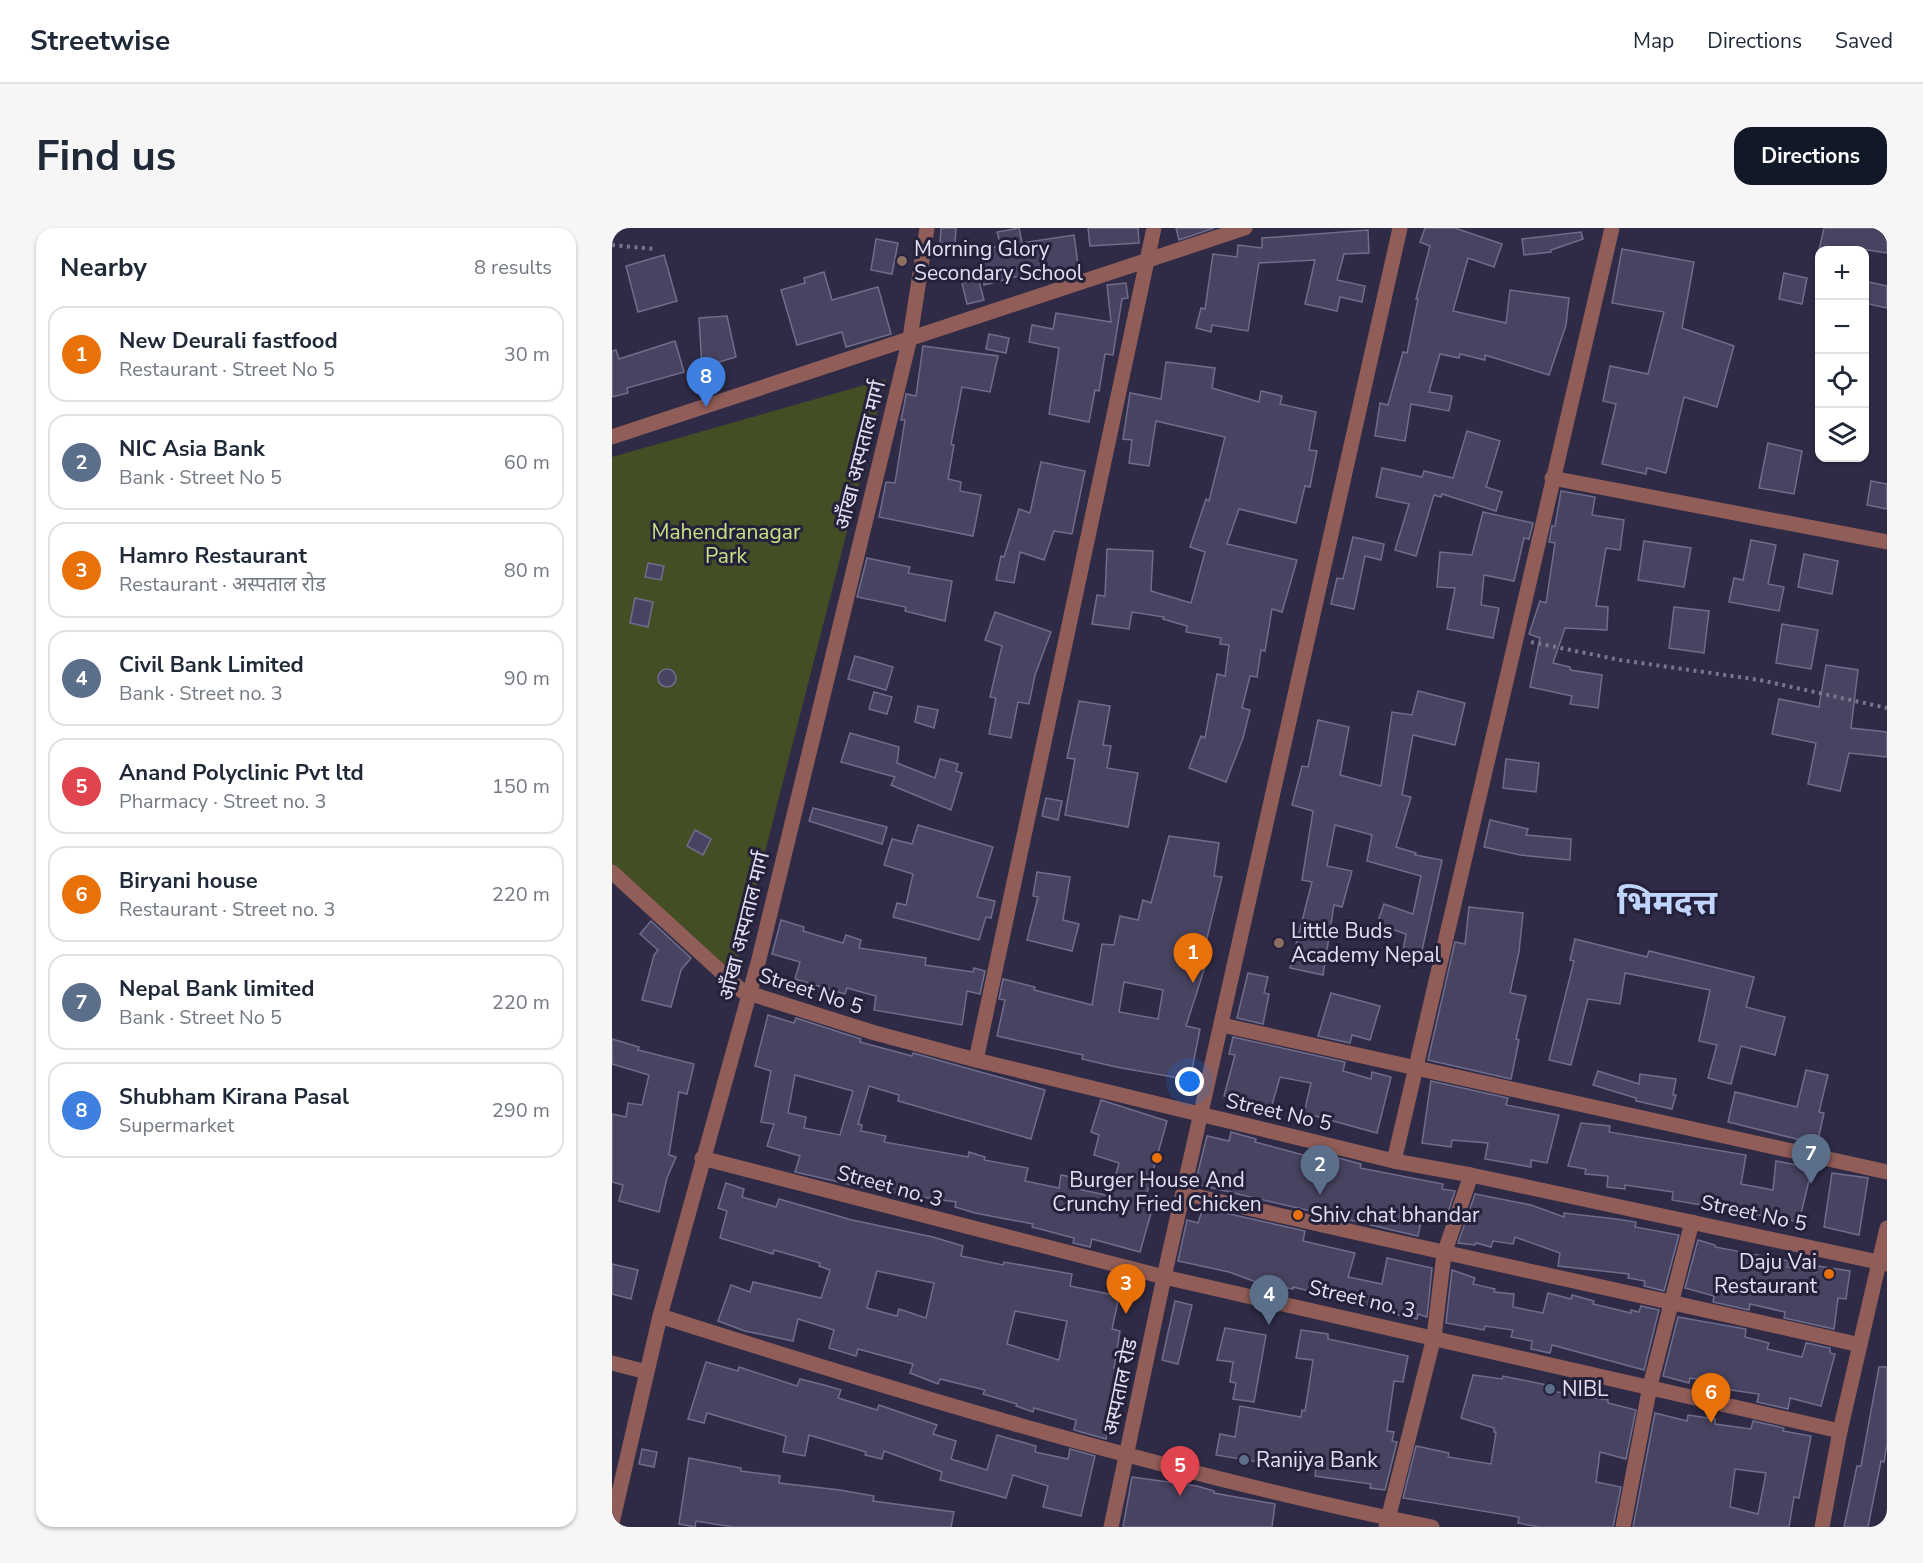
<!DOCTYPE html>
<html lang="en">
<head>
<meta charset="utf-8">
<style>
  :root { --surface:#fff; --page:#f6f6f7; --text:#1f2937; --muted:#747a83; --line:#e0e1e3; --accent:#111827 }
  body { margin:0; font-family:"Nunito Sans","Noto Sans Devanagari",sans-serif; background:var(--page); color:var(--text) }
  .controls { position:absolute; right:18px; top:18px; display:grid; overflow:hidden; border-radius:12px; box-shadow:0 2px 4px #0004 }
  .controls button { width:54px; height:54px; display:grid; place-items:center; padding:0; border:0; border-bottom:2px solid var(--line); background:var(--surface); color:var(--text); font:30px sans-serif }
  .you { position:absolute; left:578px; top:854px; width:21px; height:21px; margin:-15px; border:4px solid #fff; border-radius:50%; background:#1a73e8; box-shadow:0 0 0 9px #1a73e833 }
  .badge { display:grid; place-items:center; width:39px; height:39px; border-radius:50%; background:var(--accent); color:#fff; font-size:20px; font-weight:700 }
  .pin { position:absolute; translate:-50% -50px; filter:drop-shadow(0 2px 3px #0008) }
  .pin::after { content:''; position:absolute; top:32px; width:21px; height:18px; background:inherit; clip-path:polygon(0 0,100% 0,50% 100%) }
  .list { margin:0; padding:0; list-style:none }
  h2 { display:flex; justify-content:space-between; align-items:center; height:78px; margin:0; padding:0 24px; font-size:26px }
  h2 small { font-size:20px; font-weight:400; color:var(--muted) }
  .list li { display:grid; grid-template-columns:39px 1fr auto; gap:18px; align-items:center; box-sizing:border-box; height:96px; margin:0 12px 12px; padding:0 12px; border:2px solid var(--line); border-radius:18px }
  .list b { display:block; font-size:22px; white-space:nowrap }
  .list p { margin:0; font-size:20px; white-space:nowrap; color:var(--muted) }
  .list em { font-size:20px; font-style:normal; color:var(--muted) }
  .icon { flex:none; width:33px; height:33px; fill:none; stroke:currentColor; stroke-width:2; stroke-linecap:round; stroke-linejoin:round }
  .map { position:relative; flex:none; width:1275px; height:1299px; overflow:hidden; border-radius:18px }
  header { display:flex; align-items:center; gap:36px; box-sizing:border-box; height:84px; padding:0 30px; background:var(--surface); border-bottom:2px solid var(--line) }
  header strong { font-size:28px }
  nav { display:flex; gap:33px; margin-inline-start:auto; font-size:21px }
  .intro { display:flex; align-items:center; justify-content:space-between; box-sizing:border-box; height:144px; padding:0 36px }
  h1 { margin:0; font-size:42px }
  .button { padding:15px 27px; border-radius:18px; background:var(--accent); color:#fff; font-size:21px; font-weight:700 }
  main { display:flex; gap:36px; padding:0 36px }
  aside { flex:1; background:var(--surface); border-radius:18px; box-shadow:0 2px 4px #0004 }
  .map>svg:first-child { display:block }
</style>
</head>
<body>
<header>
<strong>Streetwise</strong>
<nav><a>Map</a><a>Directions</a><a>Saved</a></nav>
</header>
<div class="intro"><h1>Find us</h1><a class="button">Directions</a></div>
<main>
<aside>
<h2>Nearby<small>8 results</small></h2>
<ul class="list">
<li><span class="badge" style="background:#e8710a">1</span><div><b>New Deurali fastfood</b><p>Restaurant · Street No 5</p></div><em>30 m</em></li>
<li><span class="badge" style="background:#5c6f8a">2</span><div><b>NIC Asia Bank</b><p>Bank · Street No 5</p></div><em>60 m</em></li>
<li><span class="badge" style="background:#e8710a">3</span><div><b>Hamro Restaurant</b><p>Restaurant · अस्पताल रोड</p></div><em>80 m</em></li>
<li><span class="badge" style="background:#5c6f8a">4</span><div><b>Civil Bank Limited</b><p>Bank · Street no. 3</p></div><em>90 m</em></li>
<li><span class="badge" style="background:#e0444e">5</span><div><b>Anand Polyclinic Pvt ltd</b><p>Pharmacy · Street no. 3</p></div><em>150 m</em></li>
<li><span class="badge" style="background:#e8710a">6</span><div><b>Biryani house</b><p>Restaurant · Street no. 3</p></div><em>220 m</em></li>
<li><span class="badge" style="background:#5c6f8a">7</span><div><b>Nepal Bank limited</b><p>Bank · Street No 5</p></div><em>220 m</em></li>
<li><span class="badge" style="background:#3f7fe0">8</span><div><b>Shubham Kirana Pasal</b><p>Supermarket</p></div><em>290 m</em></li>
</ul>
</aside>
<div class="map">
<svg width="1275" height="1299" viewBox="0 0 1275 1299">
  <rect width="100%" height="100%" fill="#2f2b46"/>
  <polygon fill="#434e24" points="274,151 121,749 0,637 0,229"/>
  <g fill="#474360" stroke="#706d8c" stroke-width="1.5" fill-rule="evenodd">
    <polygon points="329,0 344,0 343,16 328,15"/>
    <polygon points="407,0 410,15 462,7 467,44 431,53 430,42 372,57 367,22 389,18 385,4"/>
    <polygon points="476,0 526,0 527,15 478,18"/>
    <polygon points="564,0 602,0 567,12"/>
    <polygon points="813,0 843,0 890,16 882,39 856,30 841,83 894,95 898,62 957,70 954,97 937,147 873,127 873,132 848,126 847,130 828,126 817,164 840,168 837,183 799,176 793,213 763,208 768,175 776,177 791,124 795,125 806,71 804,71 818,18 808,14"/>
    <polygon points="1212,0 1275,0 1275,25 1256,22 1207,22"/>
    <polygon points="756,2 757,25 732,26 725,52 753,58 750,74 728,69 725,83 693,76 703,32 647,35 636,103 600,97 599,104 584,100 589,80 593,81 601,26 625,29 626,17 650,20 650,10"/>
    <polygon points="969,4 971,11 939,22 939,24 912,27 910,11"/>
    <polygon points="264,11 286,15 280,46 259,42"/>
    <polygon points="1010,21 1082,34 1070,100 1122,118 1105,179 1072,169 1054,245 1035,240 1034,246 990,236 1004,176 991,173 998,138 1036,146 1052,84 1000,75"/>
    <polygon points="52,27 65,73 26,84 14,38"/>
    <polygon points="212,44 220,72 266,59 279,106 234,119 230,104 185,117 169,62 193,55 192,50"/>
    <polygon points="1172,45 1195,50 1190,76 1167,71"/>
    <polygon points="366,50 372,72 355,76 350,55"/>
    <polygon points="1252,53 1275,58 1275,80 1252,75"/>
    <polygon points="514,55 516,70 510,71 501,127 493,126 487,163 483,162 477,194 437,186 447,120 417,114 420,97 441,101 444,85 499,94 495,57"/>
    <polygon points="115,88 124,129 90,139 87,90"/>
    <polygon points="377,106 397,110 394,125 374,121"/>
    <polygon points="63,113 72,144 15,160 16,165 0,169 0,123 4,122 7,131"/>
    <polygon points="311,118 386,128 378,164 350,159 339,216 342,217 336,251 349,254 348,263 369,267 361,308 267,289 274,254 283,255 293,192 289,192 293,173 294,166 304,168"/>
    <polygon points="554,134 603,140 600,160 647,174 649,163 670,168 668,176 704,184 697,222 705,223 698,259 693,258 684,295 627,281 615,316 685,332 670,384 660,381 653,423 649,422 645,449 638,448 630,480 638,482 631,510 614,554 577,540 589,508 593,510 605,446 613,448 617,417 608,416 609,410 574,404 575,398 551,391 552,389 520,384 517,401 480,396 485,367 493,368 495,321 541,323 539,363 579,375 593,324 578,319 594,271 597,273 613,209 544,193 537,238 517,235 520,212 511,211 518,165 549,171"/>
    <polygon points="855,203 888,213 874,259 890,264 884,283 830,266 829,269 822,267 804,328 783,322 797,276 764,269 770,240 810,249 812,243 841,250"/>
    <polygon points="1156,215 1190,223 1182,266 1147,260"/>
    <polygon points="429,234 473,243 460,306 442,303 432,332 408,324 402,355 384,352 389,328 392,329 407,281 418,285"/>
    <polygon points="1259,253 1275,256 1275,281 1255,277"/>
    <polygon points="949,263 983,269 980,287 1012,292 1008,322 994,320 984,378 996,379 995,402 953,400 941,435 958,439 958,442 990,447 986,480 958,476 960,468 918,459 928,410 917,406 928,373 934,375 943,315 937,314 940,298 943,298"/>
    <polygon points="871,284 921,295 917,311 912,310 902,353 872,347 869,377 887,380 881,410 835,401 843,360 825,359 828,324 860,327"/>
    <polygon points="741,309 772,316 769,332 753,328 742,381 719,376 725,350 731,351"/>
    <polygon points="1139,312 1164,317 1156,356 1172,359 1167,383 1117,374 1122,350 1131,352"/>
    <polygon points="1032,313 1079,320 1072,359 1026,352"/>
    <polygon points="1192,326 1226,333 1220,366 1186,359"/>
    <polygon points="255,330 298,339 296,345 340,353 333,393 293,383 294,379 245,369"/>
    <polygon points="36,335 52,338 49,352 33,349"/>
    <polygon points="23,370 41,374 36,399 18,395"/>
    <polygon points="1062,379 1097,383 1092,425 1057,420"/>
    <polygon points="383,384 439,404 423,447 417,476 406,474 399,510 377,506 384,470 378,469 390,418 373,412"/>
    <polygon points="1170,396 1206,402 1199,441 1164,435"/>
    <polygon points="243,428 281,439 274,462 236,451"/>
    <polygon points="1214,437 1246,442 1239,500 1275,504 1275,529 1237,525 1228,563 1196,556 1204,515 1160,506 1167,471 1207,479"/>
    <circle cx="55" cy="450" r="9"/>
    <polygon points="806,463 853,475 843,517 801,507 790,567 799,569 784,619 804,625 803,627 830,632 809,727 791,723 794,706 765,696 772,676 801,686 809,648 755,633 760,607 723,597 715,638 740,643 730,679 722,677 711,747 678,740 700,654 690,652 701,583 680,577 690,538 696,539 706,492 737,499 728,547 769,558 780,484 800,487"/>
    <polygon points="262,464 280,469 275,486 257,481"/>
    <polygon points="467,473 498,478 491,517 499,518 495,540 526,545 516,599 453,587 463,531 455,530"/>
    <polygon points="306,478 326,482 322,500 303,494"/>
    <polygon points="238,505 287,519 285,535 323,550 328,531 346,536 344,543 350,545 339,582 279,557 283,549 229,534"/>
    <polygon points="894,531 927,535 924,564 891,560"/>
    <polygon points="434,570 450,573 446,592 430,588"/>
    <polygon points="201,580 275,599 270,616 197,593"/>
    <polygon points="878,592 916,601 914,607 959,611 958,632 908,627 872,619"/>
    <polygon points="306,597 381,619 365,669 383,673 379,690 374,689 367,712 281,689 285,675 294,677 301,646 272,637 280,611 300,616"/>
    <polygon points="83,602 99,611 91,627 75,618"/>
    <path d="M557,608L607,615L602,648L610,649L593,718L599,720L574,798L588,801L578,852L504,839L470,831L471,827L385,808L393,772L387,771L391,751L423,759L422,762L480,777L490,716L502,717L508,688L526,692L531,672L539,675ZM512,754L551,762L546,791L507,784Z"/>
    <polygon points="425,644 458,649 451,692 467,696 460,723 415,712 426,669 421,668"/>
    <polygon points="857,679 911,685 907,724 898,765 914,768 904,811 907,812 899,851 816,832 843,714 853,716"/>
    <polygon points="169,692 192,699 191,703 231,715 234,707 249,712 247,720 314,730 313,737 361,744 362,740 373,743 368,766 355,763 350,797 262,782 264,768 235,760 233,766 183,751 188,734 160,726"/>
    <polygon points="39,693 79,730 69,742 59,779 30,772 42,727 46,722 28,706"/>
    <polygon points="963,711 1035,729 1037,723 1142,749 1134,779 1173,789 1163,827 1129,818 1119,856 1096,850 1105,817 1087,813 1098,762 1013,745 1008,776 976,771 959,837 937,832 962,733 958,732"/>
    <polygon points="636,745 656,749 652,765 657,766 651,796 625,790"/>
    <polygon points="719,765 768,778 758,812 740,807 738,815 706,808"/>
    <path d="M156,787L182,795L184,790L249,811L248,814L300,828L301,825L433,862L419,911L286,873L287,867L257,858L246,896L250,897L249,903L274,908L272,914L356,929L357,924L373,929L372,932L416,940L413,953L447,960L449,947L468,951L466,961L498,968L507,935L482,927L487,907L479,904L489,872L555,893L534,968L543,971L528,1024L480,1011L478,1019L461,1015L462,1010L420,999L421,996L363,985L343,979L344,974L262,962L183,944L188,928L155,918L162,896L149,894L159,843L143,838ZM183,847L241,863L228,907L192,900L194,889L176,885Z"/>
    <polygon points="621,809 733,834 731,843 759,851 760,844 779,849 765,905 692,885 699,855 668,849 659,880 612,868 623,827 617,826"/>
    <polygon points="0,811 27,819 26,822 82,836 75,866 67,864 57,927 64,929 55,950 47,984 7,973 11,957 0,954 0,886 14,889 16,875 30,877 37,847 0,836"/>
    <polygon points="1194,842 1216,847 1207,884 1212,885 1205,916 1116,894 1123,864 1185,879"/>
    <polygon points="986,843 1027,856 1028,846 1064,851 1061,867 1064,867 1060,881 1024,873 1024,870 981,857"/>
    <polygon points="819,853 896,870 894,877 947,887 935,935 919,932 919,939 873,931 876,915 840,912 839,919 810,915"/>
    <polygon points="969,895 998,898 997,904 1134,927 1129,956 1161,962 1164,933 1200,940 1187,994 1060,972 1061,964 1013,957 1013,961 995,959 996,948 973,946 974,941 956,938"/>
    <polygon points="619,904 644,911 643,914 717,934 719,928 749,936 748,940 831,956 830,961 843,963 834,991 810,988 806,1008 583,956 595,908 617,913"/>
    <polygon points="1220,945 1256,950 1247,1007 1212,999"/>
    <path d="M114,955L132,961L130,969L164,979L167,971L240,992L321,1009L351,1018L349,1028L391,1037L392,1034L460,1046L458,1058L507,1068L500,1101L508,1103L502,1140L512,1143L494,1211L462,1202L464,1192L422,1180L421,1184L404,1178L405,1176L371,1166L373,1162L328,1151L326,1156L298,1145L301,1136L246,1121L244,1128L217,1120L222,1102L186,1091L181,1113L133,1103L106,1093L119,1057L138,1064L141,1054L209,1070L218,1042L207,1038L208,1035L162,1022L161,1026L108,1010L115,983L106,980ZM265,1043L322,1055L314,1090L287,1081L285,1088L255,1080ZM403,1083L455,1093L447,1132L395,1116Z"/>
    <polygon points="863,966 919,977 952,989 952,985 1004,991 1024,994 1023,999 1067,1007 1052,1063 1032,1058 1033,1053 1016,1050 1017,1046 946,1038 948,1025 903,1009 901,1016 881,1013 879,1019 864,1015 863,1017 846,1015"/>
    <polygon points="591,980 693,1003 691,1013 743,1025 736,1049 770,1056 775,1030 820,1040 815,1089 806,1086 805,1091 764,1082 765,1079 681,1059 681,1061 644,1054 617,1044 566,1033 575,992 586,995"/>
    <polygon points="1086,1012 1103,1017 1103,1019 1177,1033 1175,1039 1205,1044 1206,1038 1238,1043 1234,1071 1226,1070 1222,1101 1172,1090 1173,1084 1138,1076 1137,1082 1101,1074 1102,1068 1073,1060"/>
    <polygon points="0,1036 26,1042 19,1071 0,1066"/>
    <polygon points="840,1042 863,1050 861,1056 883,1061 882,1064 902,1066 901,1079 931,1085 936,1065 959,1071 960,1067 982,1073 981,1076 1019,1085 1019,1082 1027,1084 1029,1078 1047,1082 1032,1142 940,1117 938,1125 919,1121 920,1113 899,1109 901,1102 873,1098 872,1102 834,1095"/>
    <polygon points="563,1073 580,1077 566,1136 550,1132"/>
    <polygon points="1066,1089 1134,1101 1133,1109 1157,1115 1155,1121 1190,1129 1194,1115 1218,1120 1218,1125 1223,1126 1209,1178 1178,1170 1176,1181 1145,1174 1147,1166 1105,1160 1106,1154 1078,1150 1077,1155 1051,1148"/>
    <polygon points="613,1100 654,1107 642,1174 621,1171 624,1155 618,1154 621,1134 605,1132"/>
    <polygon points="689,1102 716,1106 716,1111 796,1128 791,1154 782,1153 775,1203 782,1204 780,1213 785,1214 773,1262 758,1260 759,1256 703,1248 704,1238 664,1232 664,1237 604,1227 608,1206 623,1209 628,1178 689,1189 690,1182 693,1183 701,1132 684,1130"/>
    <polygon points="94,1134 126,1143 127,1139 185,1158 188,1151 212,1157 229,1162 226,1170 265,1182 267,1177 325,1197 321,1206 344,1213 339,1231 375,1242 385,1207 424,1218 423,1224 456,1231 458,1221 483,1228 469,1288 431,1279 436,1258 401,1247 394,1270 328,1252 330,1244 272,1223 270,1231 253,1227 254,1224 197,1207 193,1228 171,1224 174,1208 95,1185 92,1195 76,1191"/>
    <polygon points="1267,1139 1275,1139 1275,1216 1272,1234 1269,1233 1256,1299 1232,1299 1245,1238 1249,1238"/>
    <polygon points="861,1147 890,1151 891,1148 940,1158 939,1163 996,1172 996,1175 1024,1182 1014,1231 988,1224 984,1254 1009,1259 1001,1299 927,1299 906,1295 907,1289 791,1270 804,1218 837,1225 836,1229 879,1236 884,1204 882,1204 882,1200 849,1190"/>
    <path d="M1043,1185L1075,1193L1076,1187L1103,1191V1196L1139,1201L1141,1193L1172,1200L1171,1203L1199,1208L1187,1270L1182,1269L1177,1299H1021ZM1123,1241L1154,1245L1146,1286L1118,1279Z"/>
    <polygon points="30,1221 45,1224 42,1239 27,1236"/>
    <polygon points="77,1230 129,1240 129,1243 168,1248 167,1255 228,1262 262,1268 261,1273 342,1284 339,1299 121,1299 84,1293 83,1299 67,1296"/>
    <polygon points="520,1249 585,1258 602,1263 602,1265 663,1276 660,1299 511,1299"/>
  </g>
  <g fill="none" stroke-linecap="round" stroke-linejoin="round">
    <g stroke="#78758c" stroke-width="4" stroke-dasharray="3 4.5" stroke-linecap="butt">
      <polyline points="0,17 42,21"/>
      <polyline points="919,414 1008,432 1148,452 1275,480"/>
    </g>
    <g stroke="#915d58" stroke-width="15">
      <polyline points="0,209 633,0"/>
      <polyline points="940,250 1275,314"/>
      <polyline points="0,644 130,763 263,805 364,832 782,933 859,947 1275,1036"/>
      <polyline points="610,797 1275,944"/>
      <polyline points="364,832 542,0"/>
      <polyline points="90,930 552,1049 1228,1203"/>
      <polyline points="782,933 1000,0"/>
      <path d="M571,965C797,1018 1023,1065 1248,1117"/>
      <path d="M48,1088C303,1169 558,1246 820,1299"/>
      <polyline points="0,1135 35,1144"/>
      <polyline points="0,1295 48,1088 147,731 298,110 315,0"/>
      <polyline points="499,1299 552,1049 788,0"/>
      <polyline points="774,1299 822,1109 832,1026 859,947"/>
      <polyline points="1011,1299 1038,1158 1080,994"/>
      <polyline points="1210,1299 1228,1203 1275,1000"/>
    </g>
  </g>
  <g fill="#8d6e63" stroke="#25213b" stroke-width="2">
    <circle cx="290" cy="33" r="6"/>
    <circle cx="667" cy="715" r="6"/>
  </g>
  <g fill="#e8710a" stroke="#25213b" stroke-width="2">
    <circle cx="545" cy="930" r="6"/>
    <circle cx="686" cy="987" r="6"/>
    <circle cx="1217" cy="1046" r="6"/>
  </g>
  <g fill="#5c6f8a" stroke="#25213b" stroke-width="2">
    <circle cx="938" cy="1161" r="6"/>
    <circle cx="632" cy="1232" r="6"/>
  </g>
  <g text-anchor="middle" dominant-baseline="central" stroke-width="6" stroke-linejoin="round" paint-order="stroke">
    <g font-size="21" fill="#e1dff1" stroke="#25213b" text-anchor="start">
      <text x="302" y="21">Morning Glory<tspan x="302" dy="24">Secondary School</tspan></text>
      <text x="679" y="703">Little Buds<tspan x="679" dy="24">Academy Nepal</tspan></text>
      <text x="545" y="952" text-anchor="middle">Burger House And<tspan x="545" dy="24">Crunchy Fried Chicken</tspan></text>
      <text x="698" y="987">Shiv chat bhandar</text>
      <text x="1205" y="1034" text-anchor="end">Daju Vai<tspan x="1205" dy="24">Restaurant</tspan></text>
      <text x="950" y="1161">NIBL</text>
      <text x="644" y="1232">Ranijya Bank</text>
    </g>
    <g font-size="21" fill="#e1dff1" stroke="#25213b">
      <text transform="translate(248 227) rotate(-76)">आँखा अस्पताल मार्ग</text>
      <text transform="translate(132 698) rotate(-76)">आँखा अस्पताल मार्ग</text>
      <text transform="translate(199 763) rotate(18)">Street No 5</text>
      <text transform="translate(667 884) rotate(13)">Street No 5</text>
      <text transform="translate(278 958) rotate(15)">Street no. 3</text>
      <text transform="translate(1142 985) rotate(12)">Street No 5</text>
      <text transform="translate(750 1071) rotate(13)">Street no. 3</text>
      <text transform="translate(508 1159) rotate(-78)">अस्पताल रोड</text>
    </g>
    <g font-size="21" fill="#c8e283" stroke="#25213b">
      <text x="114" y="304">Mahendranagar<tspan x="114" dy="24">Park</tspan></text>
    </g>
    <g font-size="33" font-weight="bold" fill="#c0d5fd" stroke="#25213b">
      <text x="1055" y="675">भिमदत्त</text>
    </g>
  </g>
</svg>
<div class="controls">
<button>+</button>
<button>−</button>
<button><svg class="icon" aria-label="locate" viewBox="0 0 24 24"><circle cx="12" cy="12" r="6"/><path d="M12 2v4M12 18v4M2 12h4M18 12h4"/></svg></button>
<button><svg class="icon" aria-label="layers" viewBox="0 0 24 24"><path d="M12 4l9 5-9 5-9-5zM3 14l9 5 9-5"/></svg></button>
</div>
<div class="you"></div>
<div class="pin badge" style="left:581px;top:755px;background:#e8710a">1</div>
<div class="pin badge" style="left:708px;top:967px;background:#5c6f8a">2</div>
<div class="pin badge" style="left:514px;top:1086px;background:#e8710a">3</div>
<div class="pin badge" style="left:657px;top:1097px;background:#5c6f8a">4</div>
<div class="pin badge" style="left:568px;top:1268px;background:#e0444e">5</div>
<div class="pin badge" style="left:1099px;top:1195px;background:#e8710a">6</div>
<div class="pin badge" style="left:1199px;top:956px;background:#5c6f8a">7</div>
<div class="pin badge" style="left:94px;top:179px;background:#3f7fe0">8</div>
</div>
</main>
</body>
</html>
